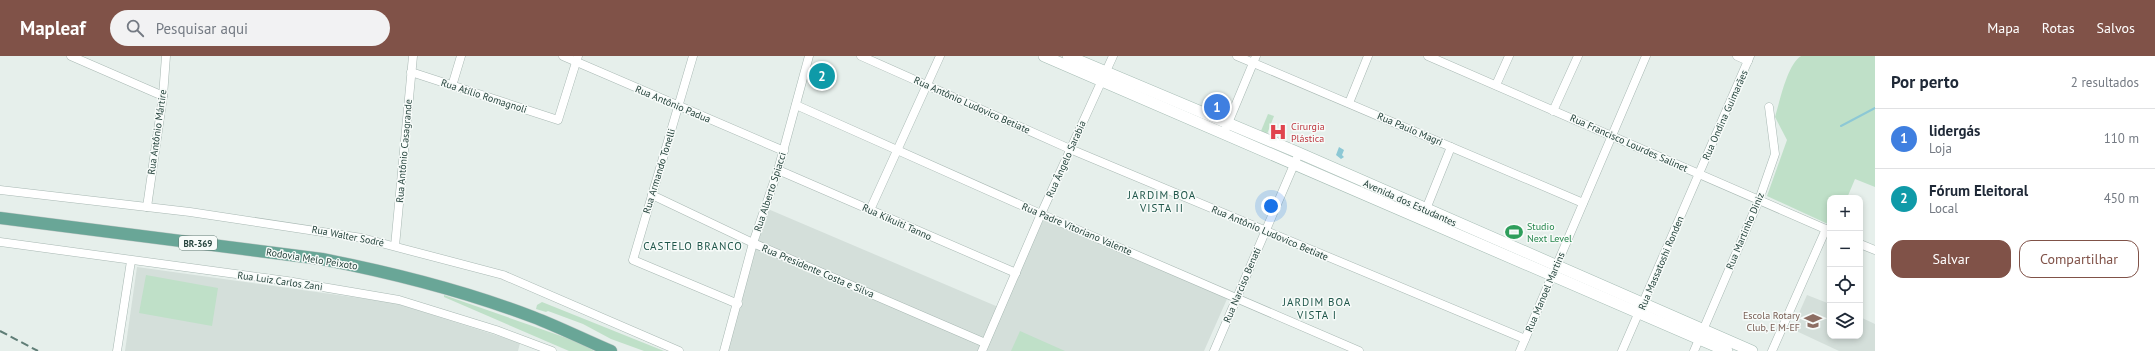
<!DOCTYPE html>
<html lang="pt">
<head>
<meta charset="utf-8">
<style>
  :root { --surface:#fff; --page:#f2f2f3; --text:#1f2937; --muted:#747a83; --line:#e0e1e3; --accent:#805248 }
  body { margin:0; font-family:"PT Sans",sans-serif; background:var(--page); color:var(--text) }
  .controls { position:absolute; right:12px; bottom:12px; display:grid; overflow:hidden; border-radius:8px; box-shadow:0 2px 6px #0003 }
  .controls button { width:36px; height:36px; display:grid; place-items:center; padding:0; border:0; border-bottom:1px solid var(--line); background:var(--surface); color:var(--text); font:20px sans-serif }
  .you { position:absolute; left:1271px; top:150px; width:14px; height:14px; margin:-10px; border:3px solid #fff; border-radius:50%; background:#1a73e8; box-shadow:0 0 0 6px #1a73e833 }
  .badge { display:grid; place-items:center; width:26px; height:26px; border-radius:50%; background:var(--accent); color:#fff; font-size:13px; font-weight:700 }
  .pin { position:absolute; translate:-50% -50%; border:2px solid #fff; box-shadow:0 1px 4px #0006 }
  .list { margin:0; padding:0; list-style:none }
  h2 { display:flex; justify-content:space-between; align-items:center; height:52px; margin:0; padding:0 16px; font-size:17px }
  h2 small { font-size:13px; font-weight:400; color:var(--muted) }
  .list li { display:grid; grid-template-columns:26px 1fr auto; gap:12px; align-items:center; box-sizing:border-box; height:60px; padding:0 16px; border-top:1px solid var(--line) }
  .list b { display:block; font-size:15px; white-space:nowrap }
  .list p { margin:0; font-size:13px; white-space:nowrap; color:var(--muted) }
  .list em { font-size:13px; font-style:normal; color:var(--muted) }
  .actions { display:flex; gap:8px; padding:12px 16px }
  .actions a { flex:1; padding:9px 0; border:1px solid var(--accent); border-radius:12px; text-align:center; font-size:14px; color:var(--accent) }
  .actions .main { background:var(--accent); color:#fff }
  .icon { flex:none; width:22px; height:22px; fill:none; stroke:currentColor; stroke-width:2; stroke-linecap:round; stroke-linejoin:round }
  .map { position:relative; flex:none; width:1875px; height:295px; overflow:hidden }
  header { display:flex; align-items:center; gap:24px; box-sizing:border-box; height:56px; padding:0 20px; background:var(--accent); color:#fff }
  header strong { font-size:19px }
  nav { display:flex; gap:22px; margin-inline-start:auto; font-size:14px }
  .search { width:280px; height:36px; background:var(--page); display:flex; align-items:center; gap:10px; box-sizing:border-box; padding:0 14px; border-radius:22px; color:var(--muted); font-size:15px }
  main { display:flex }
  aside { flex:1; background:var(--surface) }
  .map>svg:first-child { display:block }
</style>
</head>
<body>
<header>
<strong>Mapleaf</strong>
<div class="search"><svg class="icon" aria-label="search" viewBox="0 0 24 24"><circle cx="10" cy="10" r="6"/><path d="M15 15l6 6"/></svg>Pesquisar aqui</div>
<nav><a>Mapa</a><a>Rotas</a><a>Salvos</a></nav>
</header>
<main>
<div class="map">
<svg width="1875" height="295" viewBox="0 0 1875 295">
  <rect width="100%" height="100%" fill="#e6efeb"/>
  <g fill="#d4dfda">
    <polygon points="768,153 1003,253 1044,162 1227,243 1204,295 725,295"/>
    <polygon points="137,211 395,247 520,287 518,295 125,295"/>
    <polygon points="1807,239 1830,248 1830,280 1860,280 1860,261 1875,268 1875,295 1839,295 1792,273"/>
  </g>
  <g fill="#bfe0c8">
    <path d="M1801,0H1875V131L1855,123L1847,142H1830V169L1767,140L1787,84L1775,61C1780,45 1787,9 1801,0Z"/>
    <polygon points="1268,58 1274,60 1267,78 1261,75"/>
    <polygon points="146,219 218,232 212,270 139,257"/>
    <polygon points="444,239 581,287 594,295 569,295 444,241"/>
    <polygon points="542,246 664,295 644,295 611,283 583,268 548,255 546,256 536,253 537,249"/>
    <polygon points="1020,275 1065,295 1011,295"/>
  </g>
  <polygon fill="#8dc8d5" points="1339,91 1344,94 1342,99 1344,101 1341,103 1336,99"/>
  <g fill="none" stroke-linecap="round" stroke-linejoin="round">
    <polyline stroke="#8dc8d5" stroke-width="2" points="1841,70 1875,52"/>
    <g stroke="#a8b8b3" stroke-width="9">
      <g id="street">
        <polyline points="71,0 163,40"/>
        <polyline points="563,0 784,95"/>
        <polyline points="693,0 633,204 738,248"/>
        <polyline points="861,0 1070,93 1525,283"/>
        <polyline points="1237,0 1583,147"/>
        <polyline points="1428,0 1830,175"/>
        <polyline points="1737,0 1748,5"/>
        <polyline points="411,16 558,64 578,0"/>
        <polyline points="1496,29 1509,0"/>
        <polyline points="452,30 461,0"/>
        <polyline points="1349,47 1368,0"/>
        <polyline points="796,49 1041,158 1359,295"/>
        <polyline points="1553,55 1578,0"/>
        <polyline points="1226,72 1256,0"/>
        <polyline points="778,114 1016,217"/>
        <polyline points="0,134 190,156 362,182 503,219 679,295"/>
        <polyline points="652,139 753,187 985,287"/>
        <polyline points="147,151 163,40 166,0"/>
        <polyline points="870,154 940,0"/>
        <polyline points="1422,163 1451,91"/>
        <polyline points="0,186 287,225 399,244 496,274 552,295"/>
        <polyline points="1860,188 1875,194"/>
        <polyline points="395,190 413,0"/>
        <polyline points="117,295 131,205"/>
        <polyline points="724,295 753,187 778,114 809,0"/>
        <polyline points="982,295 1041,158 1113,0"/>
        <polyline points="1214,295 1299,97"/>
        <polyline points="1520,295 1646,0"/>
        <polyline points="1622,295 1750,0"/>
        <polyline points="1694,295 1759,144 1775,98 1769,51"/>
        <polyline points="1772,295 1826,173"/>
      </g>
    </g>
    <g stroke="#a4bbb3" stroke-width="12">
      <g id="secondary">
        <polyline points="1044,0 1727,295"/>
        <polyline points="1068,0 1299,97 1752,295"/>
      </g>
    </g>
    <g stroke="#c2cac8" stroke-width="13">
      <path id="primary" d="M0,162L322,203C394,217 465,235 533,261C559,271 585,284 611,295"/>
    </g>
    <use href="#street" stroke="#fff" stroke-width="8"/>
    <use href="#secondary" stroke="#fff" stroke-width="11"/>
    <use href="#primary" stroke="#69a697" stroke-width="12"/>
    <polyline stroke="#5f7d76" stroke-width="2" stroke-dasharray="8 4" stroke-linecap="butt" points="0,275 38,295"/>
  </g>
  <defs>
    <g id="hospital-bare" transform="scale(1.38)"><path d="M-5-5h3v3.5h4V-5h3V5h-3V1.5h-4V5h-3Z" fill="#e0444e" stroke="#f7fbf9" stroke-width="2.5" paint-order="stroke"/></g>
    <g id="stadium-bare" transform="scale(1.38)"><path d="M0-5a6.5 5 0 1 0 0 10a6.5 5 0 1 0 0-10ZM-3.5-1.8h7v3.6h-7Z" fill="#2e9e5b" stroke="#f7fbf9" stroke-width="2.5" paint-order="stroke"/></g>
    <g id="school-bare" transform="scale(1.38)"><path d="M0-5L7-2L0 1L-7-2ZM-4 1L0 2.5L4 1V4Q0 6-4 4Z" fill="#8d6e63" stroke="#f7fbf9" stroke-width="2.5" paint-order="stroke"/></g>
  </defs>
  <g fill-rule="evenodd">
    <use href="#hospital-bare" x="1278" y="76"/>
    <use href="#stadium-bare" x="1514" y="176"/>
    <use href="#school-bare" x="1813" y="265"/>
  </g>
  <g text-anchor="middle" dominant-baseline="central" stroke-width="3" stroke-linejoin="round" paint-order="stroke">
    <rect fill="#f7fbf9" stroke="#637a74" stroke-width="1" x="179" y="180" width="38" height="14" rx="3"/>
    <g font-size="9" font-weight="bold" fill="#24423b">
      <text x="198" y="187">BR-369</text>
    </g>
    <g font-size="10" fill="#24423b" stroke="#f7fbf9">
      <text transform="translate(484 40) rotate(18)">Rua Atílio Romagnoli</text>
      <text transform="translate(673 48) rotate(23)">Rua Antônio Padua</text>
      <text transform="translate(972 49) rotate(24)">Rua Antônio Ludovico Betiate</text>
      <text transform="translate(1725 59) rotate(-66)">Rua Ondina Guimarães</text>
      <text transform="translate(1410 73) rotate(23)">Rua Paulo Magri</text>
      <text transform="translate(157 76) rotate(-82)">Rua Antônio Mártire</text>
      <text transform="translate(1629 87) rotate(24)">Rua Francisco Lourdes Salinet</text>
      <text transform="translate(404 95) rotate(-85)">Rua Antônio Casagrande</text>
      <text transform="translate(1066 103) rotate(-66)">Rua Ângelo Sarabia</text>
      <text transform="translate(659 115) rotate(-73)">Rua Armando Tonelli</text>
      <text transform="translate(770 136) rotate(-72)">Rua Alberto Spiacci</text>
      <text transform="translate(1410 147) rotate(24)">Avenida dos Estudantes</text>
      <text transform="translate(897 166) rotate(24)">Rua Kikuiti Tanno</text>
      <text transform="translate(1077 173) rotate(23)">Rua Padre Vitoriano Valente</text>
      <text transform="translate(1745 175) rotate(-67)">Rua Martinho Diniz</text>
      <text transform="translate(1270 177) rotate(23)">Rua Antônio Ludovico Betiate</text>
      <text transform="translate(348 180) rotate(11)">Rua Walter Sodré</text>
      <text transform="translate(312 203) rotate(9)">Rodovia Melo Peixoto</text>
      <text transform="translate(1661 207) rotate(-67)">Rua Massatoshi Ronden</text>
      <text transform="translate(818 215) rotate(23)">Rua Presidente Costa e Silva</text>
      <text transform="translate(280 225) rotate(8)">Rua Luiz Carlos Zani</text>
      <text transform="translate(1242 229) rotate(-67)">Rua Narciso Benati</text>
      <text transform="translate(1545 236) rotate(-67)">Rua Manoel Martins</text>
    </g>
    <g font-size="10" fill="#be3a42" stroke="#f7fbf9" text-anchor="start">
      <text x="1291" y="70">Cirurgia<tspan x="1291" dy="12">Plástica</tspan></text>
    </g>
    <g font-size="10" fill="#27864d" stroke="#f7fbf9" text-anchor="start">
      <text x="1527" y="170">Studio<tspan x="1527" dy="12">Next Level</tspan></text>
    </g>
    <g font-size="10" fill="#785e54" stroke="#f7fbf9" text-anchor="end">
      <text x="1800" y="259">Escola Rotary<tspan x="1800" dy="12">Club, E M-EF</tspan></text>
    </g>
    <g font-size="11" letter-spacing="1" fill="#1e5549" stroke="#f7fbf9">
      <text x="1162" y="139">JARDIM BOA<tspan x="1162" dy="13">VISTA II</tspan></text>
      <text x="693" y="190">CASTELO BRANCO</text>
      <text x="1317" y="246">JARDIM BOA<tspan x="1317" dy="13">VISTA I</tspan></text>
    </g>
  </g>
</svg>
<div class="controls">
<button>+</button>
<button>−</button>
<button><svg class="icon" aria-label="locate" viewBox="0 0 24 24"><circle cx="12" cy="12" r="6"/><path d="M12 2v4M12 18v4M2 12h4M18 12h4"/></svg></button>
<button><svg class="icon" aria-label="layers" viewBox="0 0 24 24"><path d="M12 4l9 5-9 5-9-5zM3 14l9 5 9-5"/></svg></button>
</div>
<div class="you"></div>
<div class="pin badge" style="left:1217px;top:51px;background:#3f7fe0">1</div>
<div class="pin badge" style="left:822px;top:20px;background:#0f9aa8">2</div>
</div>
<aside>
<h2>Por perto<small>2 resultados</small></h2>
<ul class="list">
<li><span class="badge" style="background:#3f7fe0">1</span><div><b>lidergás</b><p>Loja</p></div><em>110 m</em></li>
<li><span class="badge" style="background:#0f9aa8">2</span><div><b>Fórum Eleitoral</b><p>Local</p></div><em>450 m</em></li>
</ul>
<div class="actions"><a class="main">Salvar</a><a>Compartilhar</a></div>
</aside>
</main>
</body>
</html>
